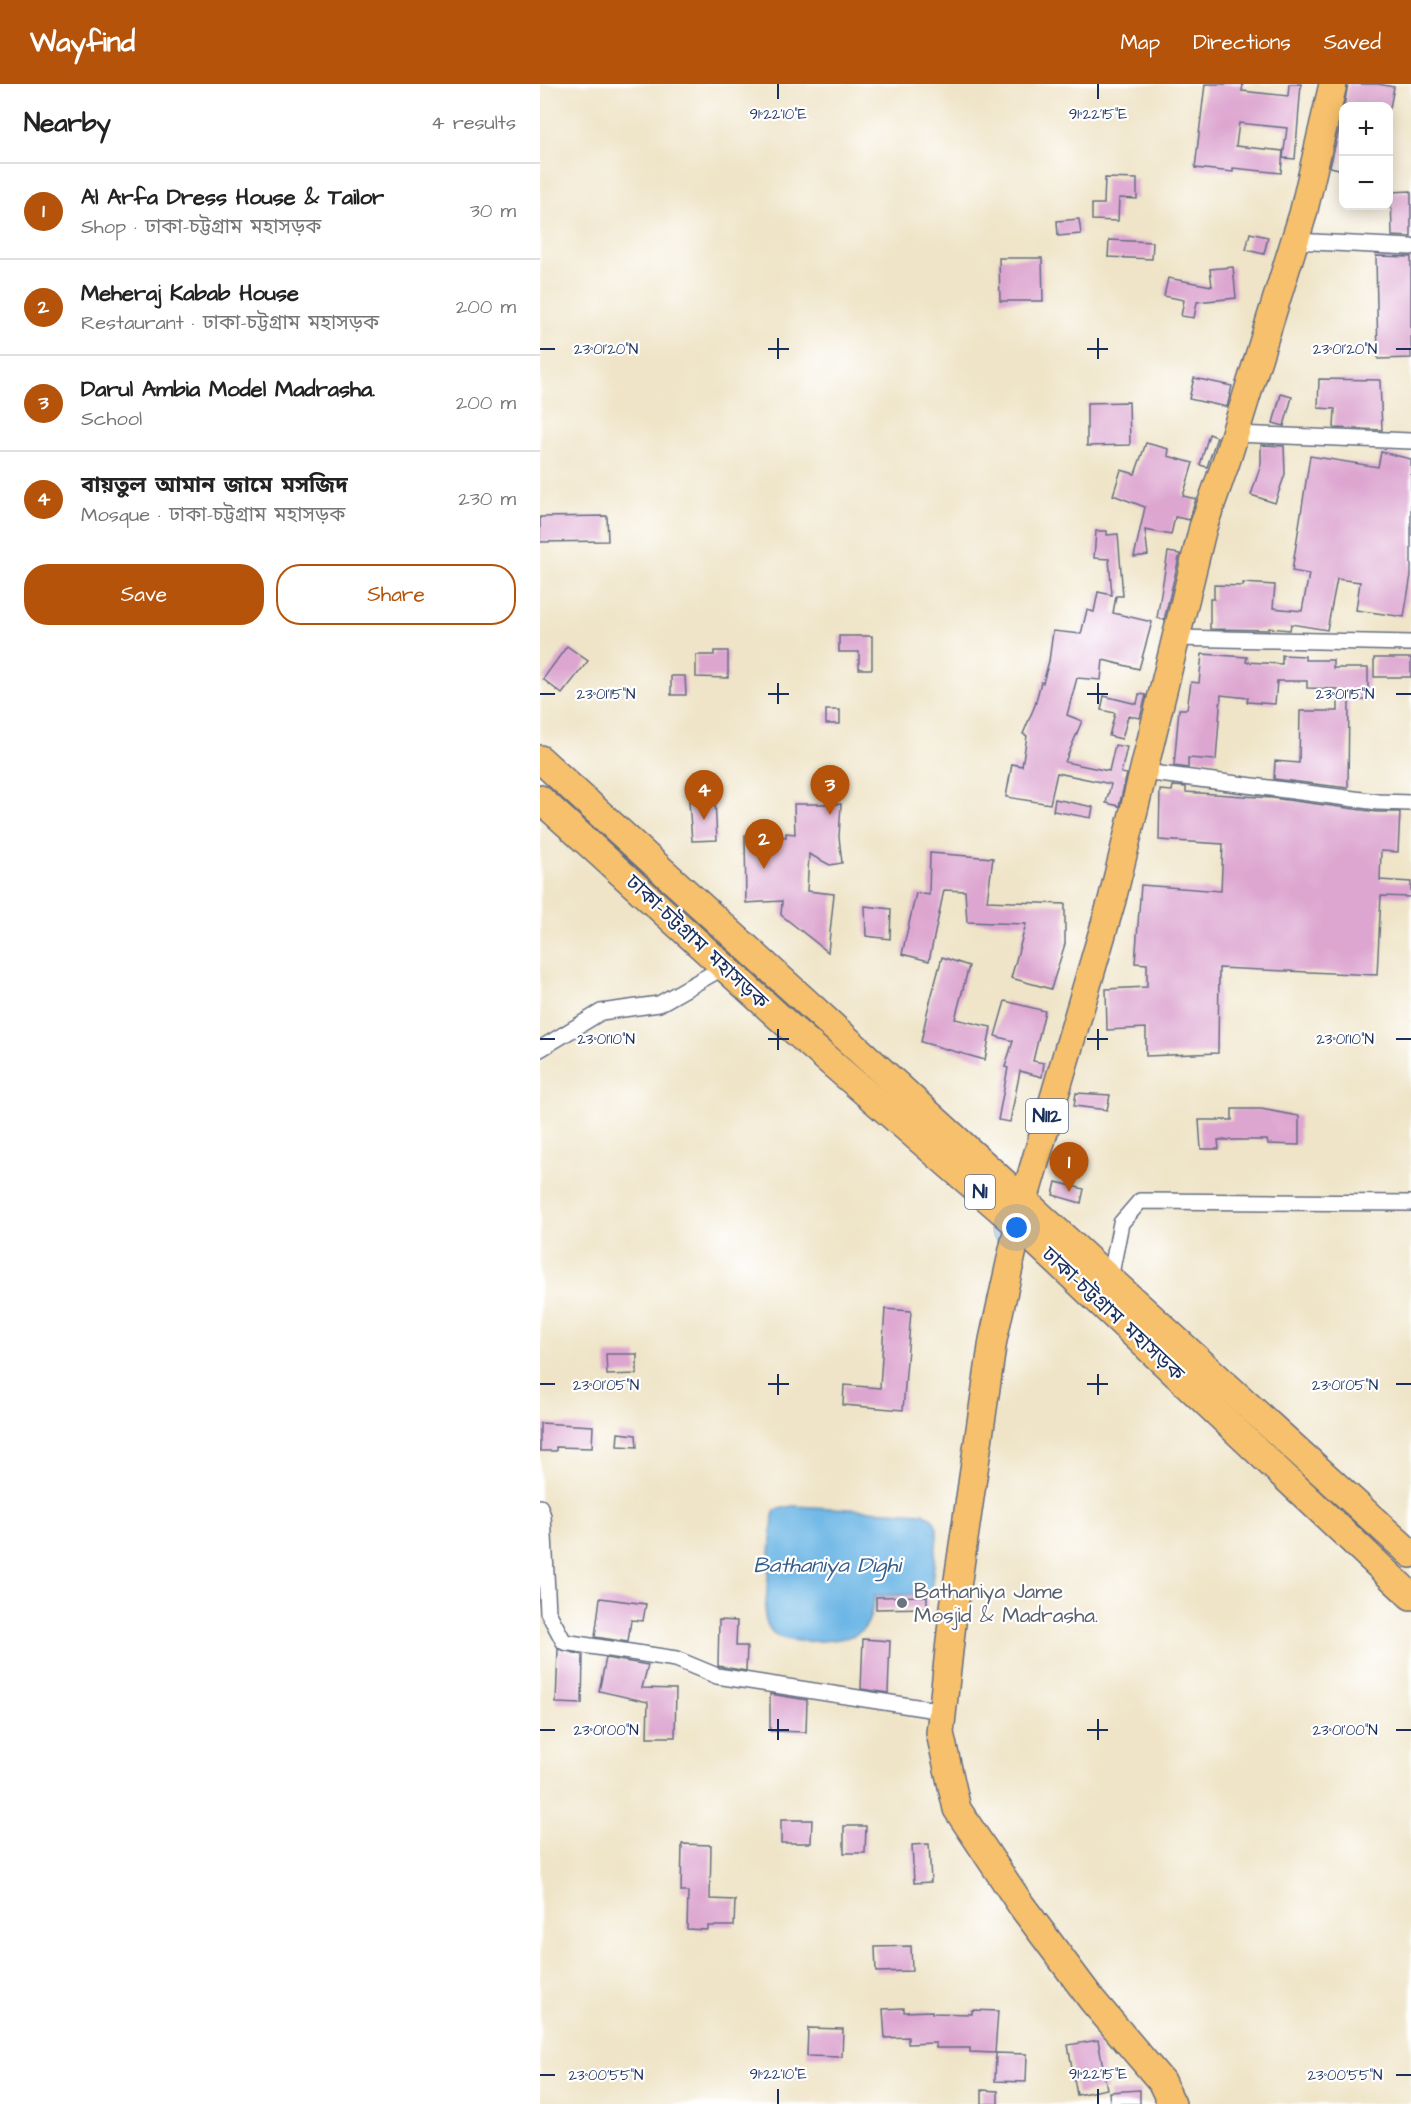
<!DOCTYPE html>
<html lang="en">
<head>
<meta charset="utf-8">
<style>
  :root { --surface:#fff; --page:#f2f2f2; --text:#222; --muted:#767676; --line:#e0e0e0; --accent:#b45309 }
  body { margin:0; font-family:"Architects Daughter","Noto Sans Bengali",sans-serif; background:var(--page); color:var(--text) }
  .controls { position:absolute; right:18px; top:18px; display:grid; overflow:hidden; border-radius:12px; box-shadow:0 3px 15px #0003 }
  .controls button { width:54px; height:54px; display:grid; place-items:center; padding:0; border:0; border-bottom:2px solid var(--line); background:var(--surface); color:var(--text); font:30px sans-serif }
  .you { position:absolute; left:477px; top:1144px; width:21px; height:21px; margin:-15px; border:4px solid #fff; border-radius:50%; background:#1a73e8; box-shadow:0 0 0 9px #1a73e833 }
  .badge { display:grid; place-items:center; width:39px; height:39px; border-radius:50%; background:var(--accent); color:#fff; font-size:20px; font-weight:700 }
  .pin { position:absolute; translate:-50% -50px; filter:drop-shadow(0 2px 3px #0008) }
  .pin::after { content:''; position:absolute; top:32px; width:21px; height:18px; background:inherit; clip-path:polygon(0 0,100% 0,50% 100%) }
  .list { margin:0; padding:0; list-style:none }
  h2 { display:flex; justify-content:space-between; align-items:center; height:78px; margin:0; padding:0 24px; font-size:26px }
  h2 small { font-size:20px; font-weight:400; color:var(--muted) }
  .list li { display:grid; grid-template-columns:39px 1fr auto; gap:18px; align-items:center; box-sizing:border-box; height:96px; padding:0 24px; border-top:2px solid var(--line) }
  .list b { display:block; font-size:22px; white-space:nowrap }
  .list p { margin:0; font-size:20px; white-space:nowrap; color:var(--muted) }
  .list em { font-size:20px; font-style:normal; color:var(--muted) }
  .actions { display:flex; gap:12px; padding:18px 24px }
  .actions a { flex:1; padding:14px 0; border:2px solid var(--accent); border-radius:24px; text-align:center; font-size:21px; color:var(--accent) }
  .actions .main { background:var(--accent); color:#fff }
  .map { position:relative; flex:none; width:871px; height:2020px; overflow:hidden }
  header { display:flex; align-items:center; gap:36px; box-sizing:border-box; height:84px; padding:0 30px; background:var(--accent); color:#fff }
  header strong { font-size:28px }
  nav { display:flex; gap:33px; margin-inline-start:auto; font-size:21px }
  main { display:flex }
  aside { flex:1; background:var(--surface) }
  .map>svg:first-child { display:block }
</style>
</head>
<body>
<header>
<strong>Wayfind</strong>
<nav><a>Map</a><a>Directions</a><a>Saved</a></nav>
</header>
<main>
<aside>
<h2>Nearby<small>4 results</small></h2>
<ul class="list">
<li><span class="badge">1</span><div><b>Al Arfa Dress House &amp; Tailor</b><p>Shop · ঢাকা-চট্টগ্রাম মহাসড়ক</p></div><em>30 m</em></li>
<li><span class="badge">2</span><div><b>Meheraj Kabab House</b><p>Restaurant · ঢাকা-চট্টগ্রাম মহাসড়ক</p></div><em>200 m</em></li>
<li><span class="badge">3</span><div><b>Darul Ambia Model Madrasha.</b><p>School</p></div><em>200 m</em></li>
<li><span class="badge">4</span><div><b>বায়তুল আমান জামে মসজিদ</b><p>Mosque · ঢাকা-চট্টগ্রাম মহাসড়ক</p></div><em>230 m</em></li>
</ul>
<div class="actions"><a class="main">Save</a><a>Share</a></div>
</aside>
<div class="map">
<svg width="871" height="2020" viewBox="0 0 871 2020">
  <rect width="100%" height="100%" fill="#fff"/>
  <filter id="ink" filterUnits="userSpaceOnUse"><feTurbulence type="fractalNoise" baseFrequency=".0167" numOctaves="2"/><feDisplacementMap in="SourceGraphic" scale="12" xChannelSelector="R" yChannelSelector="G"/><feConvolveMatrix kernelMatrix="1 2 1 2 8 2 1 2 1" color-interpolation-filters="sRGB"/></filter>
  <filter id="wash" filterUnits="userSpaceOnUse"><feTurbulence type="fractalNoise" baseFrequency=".008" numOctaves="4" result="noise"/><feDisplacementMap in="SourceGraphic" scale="24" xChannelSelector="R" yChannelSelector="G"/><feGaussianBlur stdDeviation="1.35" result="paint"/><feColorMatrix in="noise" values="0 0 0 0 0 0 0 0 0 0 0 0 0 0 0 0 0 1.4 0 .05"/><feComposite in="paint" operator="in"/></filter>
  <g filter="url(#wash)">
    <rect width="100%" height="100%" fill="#efe4c7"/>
    <path fill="#6cb6e5" stroke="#4472a2" stroke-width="1.5" d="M253,1422L383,1429L393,1435L397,1444V1452L391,1508L388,1510L335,1512C332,1523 331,1540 321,1547C306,1559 254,1560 237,1552C230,1548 227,1541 225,1533L233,1432L235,1426Z"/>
    <g id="blocks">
      <g fill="#dda6d0">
        <polygon points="665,0 703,0 702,7 748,12 749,0 761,0 755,75 743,74 747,44 699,39 696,62 743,67 741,89 693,84 693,88 655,84"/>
        <polygon points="808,0 838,0 854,3 850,24 804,22"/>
        <polygon points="801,37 804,37 804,69 799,85 790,83"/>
        <polygon points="565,94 597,95 597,115 579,114 578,137 552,136 552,120 564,120"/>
        <polygon points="871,107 871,153 852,152 851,108"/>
        <polygon points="539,135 541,150 518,152 517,137"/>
        <polygon points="710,149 728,153 724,170 706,166"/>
        <polygon points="569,156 613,158 612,175 568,173"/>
        <polygon points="836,172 871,173 871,274 838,275"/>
        <polygon points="459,174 502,174 503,217 460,217"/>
        <polygon points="693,183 696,214 657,218 654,234 641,232 644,216 624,212 628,194 672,202 670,185"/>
        <polygon points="654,294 692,302 687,323 649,315"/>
        <polygon points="779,295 840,296 842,346 794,344 795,325 778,324"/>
        <polygon points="741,310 752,313 744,342 733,339"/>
        <polygon points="589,318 590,361 547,362 547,319"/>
        <polygon points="669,350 677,353 667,383 660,381"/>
        <polygon points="606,359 629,365 628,372 653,379 643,412 656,415 649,436 635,433 631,451 605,446 608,471 594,473 605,423 573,411 581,386 595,390"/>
        <polygon points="721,361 744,362 745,390 735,419 711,411 721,380"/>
        <polygon points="841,368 871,375 871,491 864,533 816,526 820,498 797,495 787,546 751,540 750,546 729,544 729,546 670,545 670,515 674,515 674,501 703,502 703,499 735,501 733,524 762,527 769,490 752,487 770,372 838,383"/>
        <polygon points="67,432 68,457 0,458 0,433"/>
        <polygon points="556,447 567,447 567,451 578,450 583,512 576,512 573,529 612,538 599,585 563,576 561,596 537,594 527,631 542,637 525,678 569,687 575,661 587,663 581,689 587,690 579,722 566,719 571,700 517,689 510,720 466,713 472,680 482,682 487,652 483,650 495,621 501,598 503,599 509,577 513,547 541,550 547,526 554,528 558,508 572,511 569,475 554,474"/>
        <polygon points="628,468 640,470 624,536 617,534"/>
        <polygon points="299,552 332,552 332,585 319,585 319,568 299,568"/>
        <polygon points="27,562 48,577 22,610 3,595"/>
        <polygon points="174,567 188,567 188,594 156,593 156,571 174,571"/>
        <polygon points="662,570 707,573 706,578 742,580 742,571 765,572 765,576 793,576 793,584 828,584 828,616 809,616 808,704 734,695 735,677 759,679 760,627 798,627 798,605 767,604 767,597 737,597 735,620 707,618 708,614 681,611 676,676 648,674 648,684 634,682 639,625 647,625 651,598 659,599"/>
        <rect x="834" y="574" width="37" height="19"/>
        <polygon points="131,592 145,592 146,611 131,611"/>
        <polygon points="599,610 606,611 600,634 588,632 582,655 569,652 575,629 561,626 564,612 597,620"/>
        <rect x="286" y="626" width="14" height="14"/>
        <polygon points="633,702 646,703 646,708 732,714 837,728 860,728 858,768 841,767 840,796 871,798 871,813 841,812 837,891 679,884 678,969 606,972 606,944 567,946 566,905 607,903 607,880 595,879 601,801 681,807 683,760 619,756 620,706 632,707"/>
        <polygon points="175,715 177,756 152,757 149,717"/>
        <polygon points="515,715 553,723 551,734 513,727"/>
        <polygon points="254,720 301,720 299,753 302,779 290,781 269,770 267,807 294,810 288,868 241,831 242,817 206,819 205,751 246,753 246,749 255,750"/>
        <polygon points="390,769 453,774 447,817 525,820 525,860 511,905 471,894 486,840 427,838 425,807 404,806 389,877 362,870 376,809 389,811"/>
        <polygon points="325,822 351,825 350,855 326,852"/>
        <polygon points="402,873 429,882 415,935 451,943 445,976 381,958 387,929"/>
        <polygon points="465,917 505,927 493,977 504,979 502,993 480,987 470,1038 458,1036 468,984 465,983 473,957 455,952"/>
        <polygon points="536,1009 570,1011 567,1026 534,1022"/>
        <polygon points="692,1025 721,1025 759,1032 759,1061 728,1060 727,1056 678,1056 679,1065 661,1065 659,1036 692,1036"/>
        <polygon points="516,1098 544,1105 541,1119 513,1111"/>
        <polygon points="345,1225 371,1227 363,1326 303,1321 304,1301 340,1304"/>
        <polygon points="66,1270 97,1270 97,1290 67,1291"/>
        <polygon points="0,1339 53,1342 52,1364 16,1363 16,1367 0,1367"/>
        <polygon points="78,1349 96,1351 97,1363 77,1362"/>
        <polygon points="387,1512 387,1524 336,1525 336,1513"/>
        <polygon points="60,1514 106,1520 103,1537 91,1536 88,1558 55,1553"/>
        <polygon points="179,1536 197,1537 196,1562 207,1562 206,1587 178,1582"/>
        <polygon points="323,1555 350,1557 348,1609 321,1605"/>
        <polygon points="18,1565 43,1571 42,1620 16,1619"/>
        <polygon points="66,1574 108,1581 102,1604 136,1605 135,1653 107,1653 108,1618 59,1607"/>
        <polygon points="230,1610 267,1616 266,1648 230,1647"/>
        <polygon points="241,1736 272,1736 271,1759 241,1759"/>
        <polygon points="304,1742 326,1742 325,1769 304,1769"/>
        <polygon points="142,1760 171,1761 170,1815 195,1816 194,1842 168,1842 168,1846 147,1845 148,1808 141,1808"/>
        <polygon points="389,1760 391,1798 374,1799 372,1761"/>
        <polygon points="371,1862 372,1887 336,1888 335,1863"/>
        <polygon points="364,1924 364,1928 392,1927 392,1929 432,1930 432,1926 458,1927 455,1969 430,1968 430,1964 396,1964 396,1959 368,1960 368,1953 345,1954 343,1925"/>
        <polygon points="268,1944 303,1945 302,1973 267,1972"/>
        <polygon points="558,1956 567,2005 537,2011 528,1961"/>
        <polygon points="456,1969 487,1970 486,1998 455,1997"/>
        <polygon points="442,2006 458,2007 458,2020 442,2020"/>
        <polygon points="600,2006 600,2020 570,2020 569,2008"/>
      </g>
    </g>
  </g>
  <g filter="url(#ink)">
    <use href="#blocks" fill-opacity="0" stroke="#656e83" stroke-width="1.5"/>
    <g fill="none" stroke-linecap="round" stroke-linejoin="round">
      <g stroke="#656e83" stroke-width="18">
        <g id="street">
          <polyline points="754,157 871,163"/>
          <polyline points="695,350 871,357"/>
          <polyline points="636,554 871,559"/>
          <polyline points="604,688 838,718 871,719"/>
          <polyline points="0,965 61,928 119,920 184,883"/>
          <polyline points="570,1195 581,1139 600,1117 871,1119"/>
          <polyline points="0,1423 3,1432 8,1528 24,1558 136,1575 177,1592 402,1627"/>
        </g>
      </g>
      <g stroke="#656e83" stroke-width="30">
        <g id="highway">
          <polyline points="0,675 871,1470"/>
          <polyline points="0,715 250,943 478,1141 871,1512"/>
          <polyline points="632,2020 621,1997 552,1916 481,1821 417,1725 400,1649 413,1530 453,1256 484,1116 572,816 663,443 687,375 763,130 793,0"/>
        </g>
      </g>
      <use href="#street" stroke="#fff" stroke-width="15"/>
      <use href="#highway" stroke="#f7c06c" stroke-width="27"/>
    </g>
  </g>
  <path fill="none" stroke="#1b2f5e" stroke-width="2" d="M238,0V15M558,0V15M238,254V275M558,254V275M0,265H15M228,265H249M547,265H568M856,265H871M238,599V620M558,599V620M0,610H15M228,610H249M547,610H568M856,610H871M238,945V966M558,945V966M0,955H15M228,955H249M547,955H568M856,955H871M238,1290V1311M558,1290V1311M0,1300H15M228,1300H249M547,1300H568M856,1300H871M238,1635V1656M558,1635V1656M0,1646H15M228,1646H249M547,1646H568M856,1646H871M0,1991H15M856,1991H871M238,2005V2020M558,2005V2020"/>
  <circle fill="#6b7280" stroke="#fff" stroke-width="2" cx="362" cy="1519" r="6"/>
  <g text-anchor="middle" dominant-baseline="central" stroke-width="4.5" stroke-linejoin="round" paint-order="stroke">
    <g fill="#fff" stroke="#5f6d8e" stroke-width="1.5">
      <rect x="486" y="1015" width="42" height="34" rx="4.5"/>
      <rect x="425" y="1091" width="30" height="34" rx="4.5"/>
    </g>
    <g font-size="20" font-weight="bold" fill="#1b2f5e">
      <text x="507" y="1032">N112</text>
      <text x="440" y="1108">N1</text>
    </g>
    <g font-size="21" fill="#1b2f5e" stroke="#fff">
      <text transform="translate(157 858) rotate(43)">ঢাকা-চট্টগ্রাম মহাসড়ক</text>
      <text transform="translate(573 1230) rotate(43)">ঢাকা-চট্টগ্রাম মহাসড়ক</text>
    </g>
    <g font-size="21" fill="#5b616d" stroke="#fff" text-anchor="start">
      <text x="374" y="1507">Bathaniya Jame<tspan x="374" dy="24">Mosjid &amp; Madrasha.</tspan></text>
    </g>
    <g font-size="22" font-style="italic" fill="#375e8d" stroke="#fff">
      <text x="287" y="1481">Bathaniya Dighi</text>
    </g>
  </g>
  <g font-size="15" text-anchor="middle" fill="#1b2f5e" stroke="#fff" stroke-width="4.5" stroke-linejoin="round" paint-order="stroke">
    <text x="238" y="35">91°22'10"E</text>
    <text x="558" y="35">91°22'15"E</text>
    <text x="66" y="270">23°01'20"N</text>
    <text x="805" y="270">23°01'20"N</text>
    <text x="66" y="615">23°01'15"N</text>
    <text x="805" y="615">23°01'15"N</text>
    <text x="66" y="960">23°01'10"N</text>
    <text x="805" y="960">23°01'10"N</text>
    <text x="66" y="1306">23°01'05"N</text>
    <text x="805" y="1306">23°01'05"N</text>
    <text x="66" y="1651">23°01'00"N</text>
    <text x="805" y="1651">23°01'00"N</text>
    <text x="238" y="1995">91°22'10"E</text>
    <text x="558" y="1995">91°22'15"E</text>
    <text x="66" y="1996">23°00'55"N</text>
    <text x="805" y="1996">23°00'55"N</text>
  </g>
</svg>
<div class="controls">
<button>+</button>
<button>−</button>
</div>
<div class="you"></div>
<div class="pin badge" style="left:529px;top:1108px">1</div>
<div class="pin badge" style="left:224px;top:785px">2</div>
<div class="pin badge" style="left:290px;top:731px">3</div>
<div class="pin badge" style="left:164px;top:736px">4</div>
</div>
</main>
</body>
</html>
